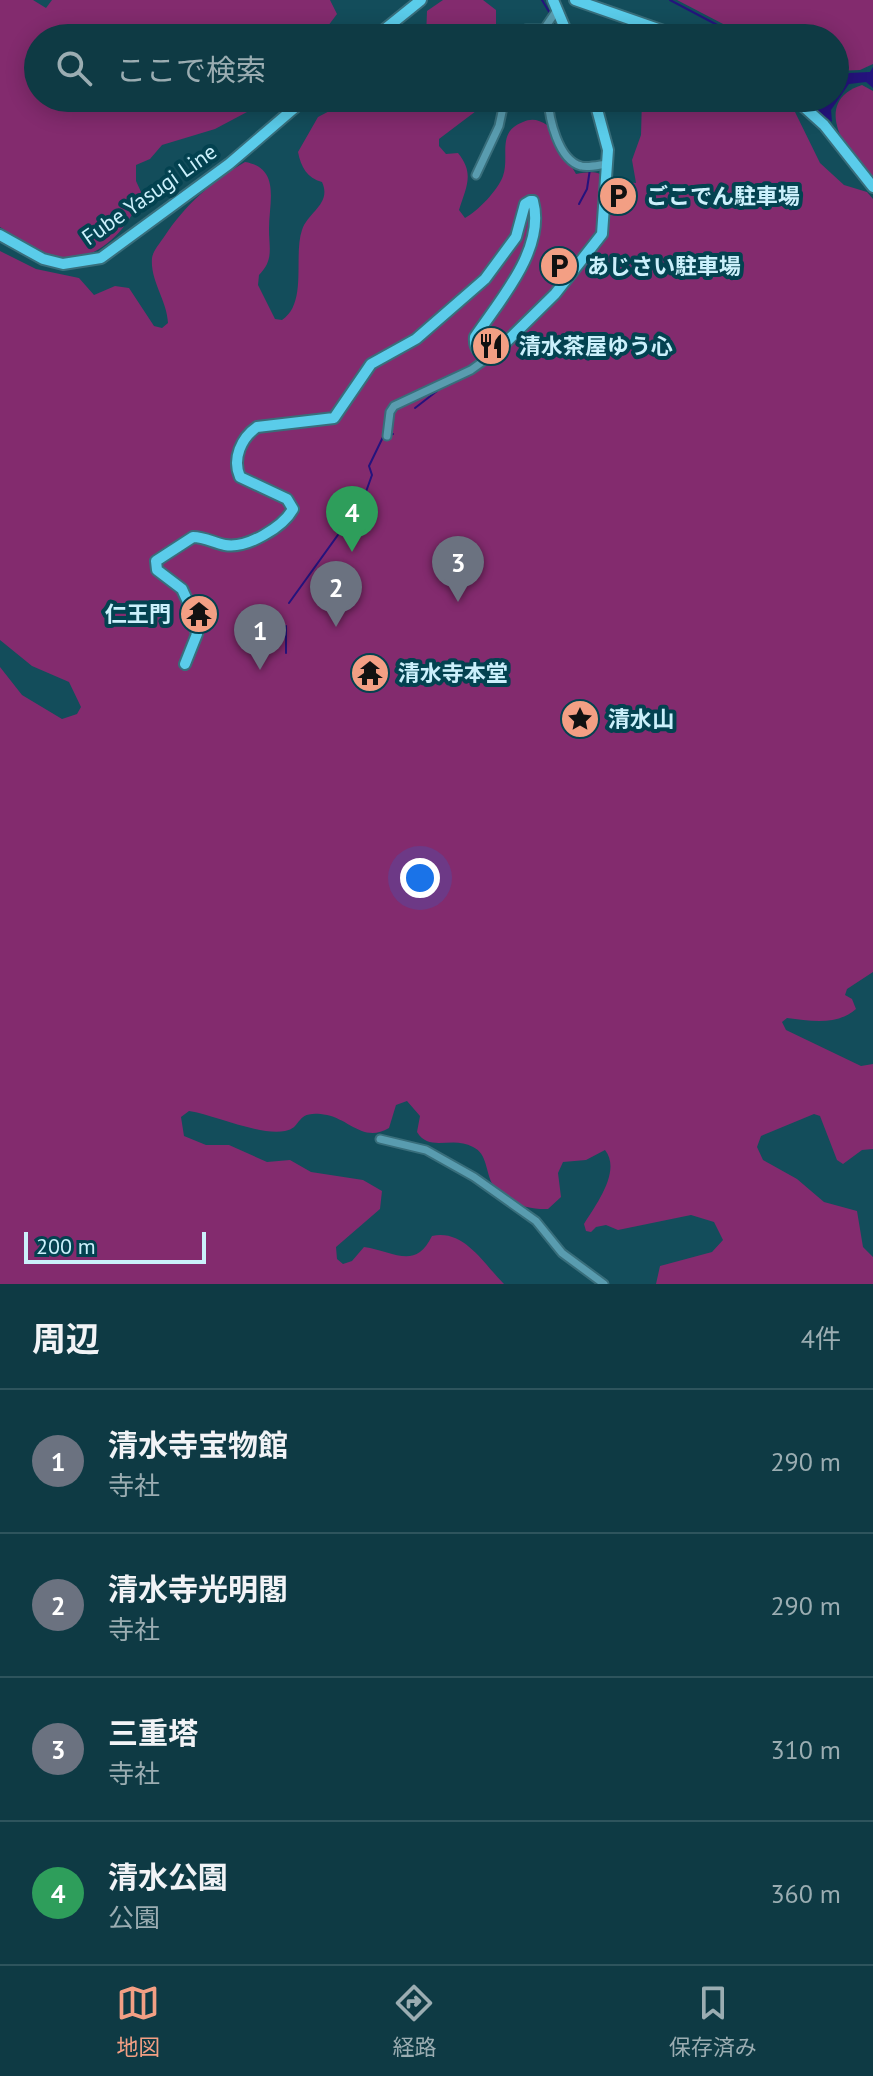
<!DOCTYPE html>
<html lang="ja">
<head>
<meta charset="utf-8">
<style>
  :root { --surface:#0e3a44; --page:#17414b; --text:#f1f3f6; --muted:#9badb2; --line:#2e545d; --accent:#f39f84 }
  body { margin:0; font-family:"PT Sans","Noto Sans JP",sans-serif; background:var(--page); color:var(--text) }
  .scale { position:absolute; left:24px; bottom:20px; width:182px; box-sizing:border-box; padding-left:8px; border:4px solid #cbf0fb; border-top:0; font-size:22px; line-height:28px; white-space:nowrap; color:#cbf0fb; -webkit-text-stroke:6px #034250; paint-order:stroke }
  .you { position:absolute; left:420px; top:878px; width:28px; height:28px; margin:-20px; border:6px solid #fff; border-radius:50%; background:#1a73e8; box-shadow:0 0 0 12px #1a73e833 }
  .badge { display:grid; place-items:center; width:52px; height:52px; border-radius:50%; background:var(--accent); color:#fff; font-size:26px; font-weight:700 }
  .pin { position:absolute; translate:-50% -66px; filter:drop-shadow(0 2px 4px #0008) }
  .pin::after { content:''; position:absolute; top:42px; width:28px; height:24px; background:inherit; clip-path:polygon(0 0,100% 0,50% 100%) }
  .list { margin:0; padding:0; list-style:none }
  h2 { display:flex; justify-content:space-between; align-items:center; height:104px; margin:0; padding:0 32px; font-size:34px }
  h2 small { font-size:26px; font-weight:400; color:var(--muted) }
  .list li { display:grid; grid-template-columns:52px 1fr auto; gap:24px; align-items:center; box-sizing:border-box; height:144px; padding:0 32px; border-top:2px solid var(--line) }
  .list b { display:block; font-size:30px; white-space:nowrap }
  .list p { margin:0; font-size:26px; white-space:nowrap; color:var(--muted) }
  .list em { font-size:26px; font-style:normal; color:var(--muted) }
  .icon { flex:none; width:44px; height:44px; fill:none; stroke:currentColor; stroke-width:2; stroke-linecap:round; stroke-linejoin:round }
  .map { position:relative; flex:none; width:873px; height:1284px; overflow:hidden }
  .search { position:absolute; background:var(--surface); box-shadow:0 4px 20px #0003; left:24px; right:24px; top:24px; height:88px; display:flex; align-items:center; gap:20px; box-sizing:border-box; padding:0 28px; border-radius:44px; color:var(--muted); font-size:30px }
  .sheet { height:680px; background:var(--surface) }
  nav { display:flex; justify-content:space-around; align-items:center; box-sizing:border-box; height:112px; border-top:2px solid var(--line); background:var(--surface); font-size:22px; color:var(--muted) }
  nav a { display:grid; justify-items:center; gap:4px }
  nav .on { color:var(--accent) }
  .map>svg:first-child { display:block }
</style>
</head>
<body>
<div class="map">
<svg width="873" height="1284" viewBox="0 0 873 1284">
  <rect width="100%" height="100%" fill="#134d5b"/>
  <g fill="#832b6e">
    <path d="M0,0H33L46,8L52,0H330L337,14L319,38H38V98H263L247,112L215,129L162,145L150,159L136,165V181L142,194C128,231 94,268 50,256C32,251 16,236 0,227Z"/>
    <polygon points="443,0 483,0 496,10 496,38 426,38 427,11"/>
    <polygon points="677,0 873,0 873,64 860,70 835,71 835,38 750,38"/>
    <path d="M862,85L873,91V178C848,157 809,102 862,85Z"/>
    <path d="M345,98H484L480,108L439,139V146L446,154L458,153C475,174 466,187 459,210L465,218C478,211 498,190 503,176C510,156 496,132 523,122C532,118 539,120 547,125L576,174C589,172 599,170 608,180L636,183L632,160L641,135L642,98H783L795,112L820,163L844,185L867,192L873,199V972L847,989L845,995L852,999L856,1009C836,1026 811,1021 787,1018L782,1022L786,1030L861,1066L873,1064V1149L862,1150L843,1164L837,1160L820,1116L814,1114L761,1136L757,1147L763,1160L797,1179L824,1202L857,1211L863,1247L873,1257V1284H656L660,1266L712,1252L723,1240L714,1222L691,1215L618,1230L606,1225L596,1227L591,1232L586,1231L584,1224C595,1206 622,1171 605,1150L586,1160L563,1162L558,1173L561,1197L548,1209C529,1210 505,1203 493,1185C485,1172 488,1154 473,1147C452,1135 430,1153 417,1132L420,1116L407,1101L396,1105L389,1128C364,1143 350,1120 327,1115C293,1109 304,1128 285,1131C260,1136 215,1115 189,1111L181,1117L184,1136L206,1145H229L267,1162L290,1160L311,1172L363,1180L382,1191L380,1209L336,1247L337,1259L343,1264L352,1261L364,1247C394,1251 415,1271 432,1236C464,1229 483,1263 504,1284H0V667L22,695L62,719L77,714L81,707L69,682L32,666L0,640V251L36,269L79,278L94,295L115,286L129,288L154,326L162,328L168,323C167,300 150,281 152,258C153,251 160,243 164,237C186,204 211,182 245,162C281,168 269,202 269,229C269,248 274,260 259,275L258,285L275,319L282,320C308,303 293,256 302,230C308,212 332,204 322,182C307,178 301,167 298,152L318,117L341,105Z"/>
  </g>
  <polygon fill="#25137d" points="873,67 873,88 866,82 849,84 831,110 832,122 802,98 835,98 835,75 842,78 849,73 870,72"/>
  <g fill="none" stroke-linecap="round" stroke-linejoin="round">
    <g stroke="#25137d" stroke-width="2">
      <polyline points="542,0 551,15"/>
      <polyline points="670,0 742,38"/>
      <polyline points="683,29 708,38"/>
      <polyline points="570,31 632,38"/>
      <polyline points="579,204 587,189 590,169"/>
      <polyline points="415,408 437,391"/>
      <polyline points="289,603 363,500 372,475 369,466 383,437 393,434"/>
      <polyline points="286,626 286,653"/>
    </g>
    <g stroke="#386e7b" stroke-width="11">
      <g id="street">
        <polyline points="523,38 526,29 544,29 557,10"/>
        <path d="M548,98C549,118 558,160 581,166C588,168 599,165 607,164"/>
        <polyline points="476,175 499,126 505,98"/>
        <polyline points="387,436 390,412 394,406 471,370 489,357"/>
        <polyline points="380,1139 426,1150 474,1177 536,1221 562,1253 604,1284"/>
      </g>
    </g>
    <g stroke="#386e7b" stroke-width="14">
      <g id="secondary">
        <polyline points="553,0 569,38"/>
        <polyline points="575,0 684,38"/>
        <polyline points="374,38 421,0"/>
        <polyline points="794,98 824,125 873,187"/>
        <polyline points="0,235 43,259 63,264 101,258 229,164 306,98"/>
        <path d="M185,664L197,634L187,600L182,589L157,570L156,561L193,537C205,537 214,543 225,545C247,549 283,527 293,509L287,499L240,477C232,459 241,438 257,427L334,418L371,364L416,339L485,279L516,237L525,204L530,201H533C546,249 499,301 475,337C474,347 479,355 489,357L498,350L555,294L602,234L608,150L594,98"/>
      </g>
    </g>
    <use href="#street" stroke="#599caf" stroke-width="7"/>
    <use href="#secondary" stroke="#5accea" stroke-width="10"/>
  </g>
  <defs>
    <g id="parking-disc" transform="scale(2)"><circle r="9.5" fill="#f39f84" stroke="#034250"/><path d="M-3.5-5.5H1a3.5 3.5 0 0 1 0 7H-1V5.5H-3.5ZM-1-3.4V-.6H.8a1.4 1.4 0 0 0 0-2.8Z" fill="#111"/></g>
    <g id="restaurant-disc" transform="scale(2)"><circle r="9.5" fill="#f39f84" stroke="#034250"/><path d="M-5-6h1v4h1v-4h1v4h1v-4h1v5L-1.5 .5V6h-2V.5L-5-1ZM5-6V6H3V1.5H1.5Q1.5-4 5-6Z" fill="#111"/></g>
    <g id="temple-disc" transform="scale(2)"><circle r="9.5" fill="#f39f84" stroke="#034250"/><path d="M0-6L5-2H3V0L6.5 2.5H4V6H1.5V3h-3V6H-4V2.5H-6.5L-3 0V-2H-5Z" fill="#111"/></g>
    <g id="sight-disc" transform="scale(2)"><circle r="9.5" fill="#f39f84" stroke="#034250"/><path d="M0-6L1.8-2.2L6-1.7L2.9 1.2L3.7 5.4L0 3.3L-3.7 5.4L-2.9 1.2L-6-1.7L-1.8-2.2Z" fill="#111"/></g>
  </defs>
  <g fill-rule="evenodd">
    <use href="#parking-disc" x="618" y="196"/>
    <use href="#parking-disc" x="559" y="266"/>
    <use href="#restaurant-disc" x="491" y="346"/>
    <use href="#temple-disc" x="199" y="614"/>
    <use href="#temple-disc" x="370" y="673"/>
    <use href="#sight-disc" x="580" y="719"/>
  </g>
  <g text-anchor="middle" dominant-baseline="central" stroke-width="8" stroke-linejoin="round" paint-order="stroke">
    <g font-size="22" fill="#cbf0fb" stroke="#034250">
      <text transform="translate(149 194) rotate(-35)">Fube Yasugi Line</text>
    </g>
    <g font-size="22" font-weight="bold" fill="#cbf0fb" stroke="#034250" text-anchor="start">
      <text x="646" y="196">ごこでん駐車場</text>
      <text x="587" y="266">あじさい駐車場</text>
      <text x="519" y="346">清水茶屋ゆう心</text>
      <text x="171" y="614" text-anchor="end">仁王門</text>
      <text x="398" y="673">清水寺本堂</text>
      <text x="608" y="719">清水山</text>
    </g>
  </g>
</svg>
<div class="scale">200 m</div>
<div class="you"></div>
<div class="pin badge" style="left:260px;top:670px;background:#6b7280">1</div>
<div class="pin badge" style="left:336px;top:627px;background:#6b7280">2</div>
<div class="pin badge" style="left:458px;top:602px;background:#6b7280">3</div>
<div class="pin badge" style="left:352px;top:552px;background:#2e9e5b">4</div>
<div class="search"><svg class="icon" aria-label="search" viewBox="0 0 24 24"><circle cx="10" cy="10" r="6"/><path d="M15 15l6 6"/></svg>ここで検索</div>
</div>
<section class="sheet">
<h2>周辺<small>4件</small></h2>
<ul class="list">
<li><span class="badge" style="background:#6b7280">1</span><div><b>清水寺宝物館</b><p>寺社</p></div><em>290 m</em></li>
<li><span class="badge" style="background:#6b7280">2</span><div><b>清水寺光明閣</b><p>寺社</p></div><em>290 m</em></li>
<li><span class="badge" style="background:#6b7280">3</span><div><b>三重塔</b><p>寺社</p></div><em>310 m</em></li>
<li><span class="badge" style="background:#2e9e5b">4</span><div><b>清水公園</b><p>公園</p></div><em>360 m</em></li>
</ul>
</section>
<nav>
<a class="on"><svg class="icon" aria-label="map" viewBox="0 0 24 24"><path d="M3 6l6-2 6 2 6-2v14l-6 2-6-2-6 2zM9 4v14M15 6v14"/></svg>地図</a>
<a><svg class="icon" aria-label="directions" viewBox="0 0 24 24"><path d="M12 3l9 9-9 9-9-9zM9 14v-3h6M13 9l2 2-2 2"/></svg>経路</a>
<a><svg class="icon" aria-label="saved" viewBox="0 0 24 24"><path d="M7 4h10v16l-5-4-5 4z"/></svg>保存済み</a>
</nav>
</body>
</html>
